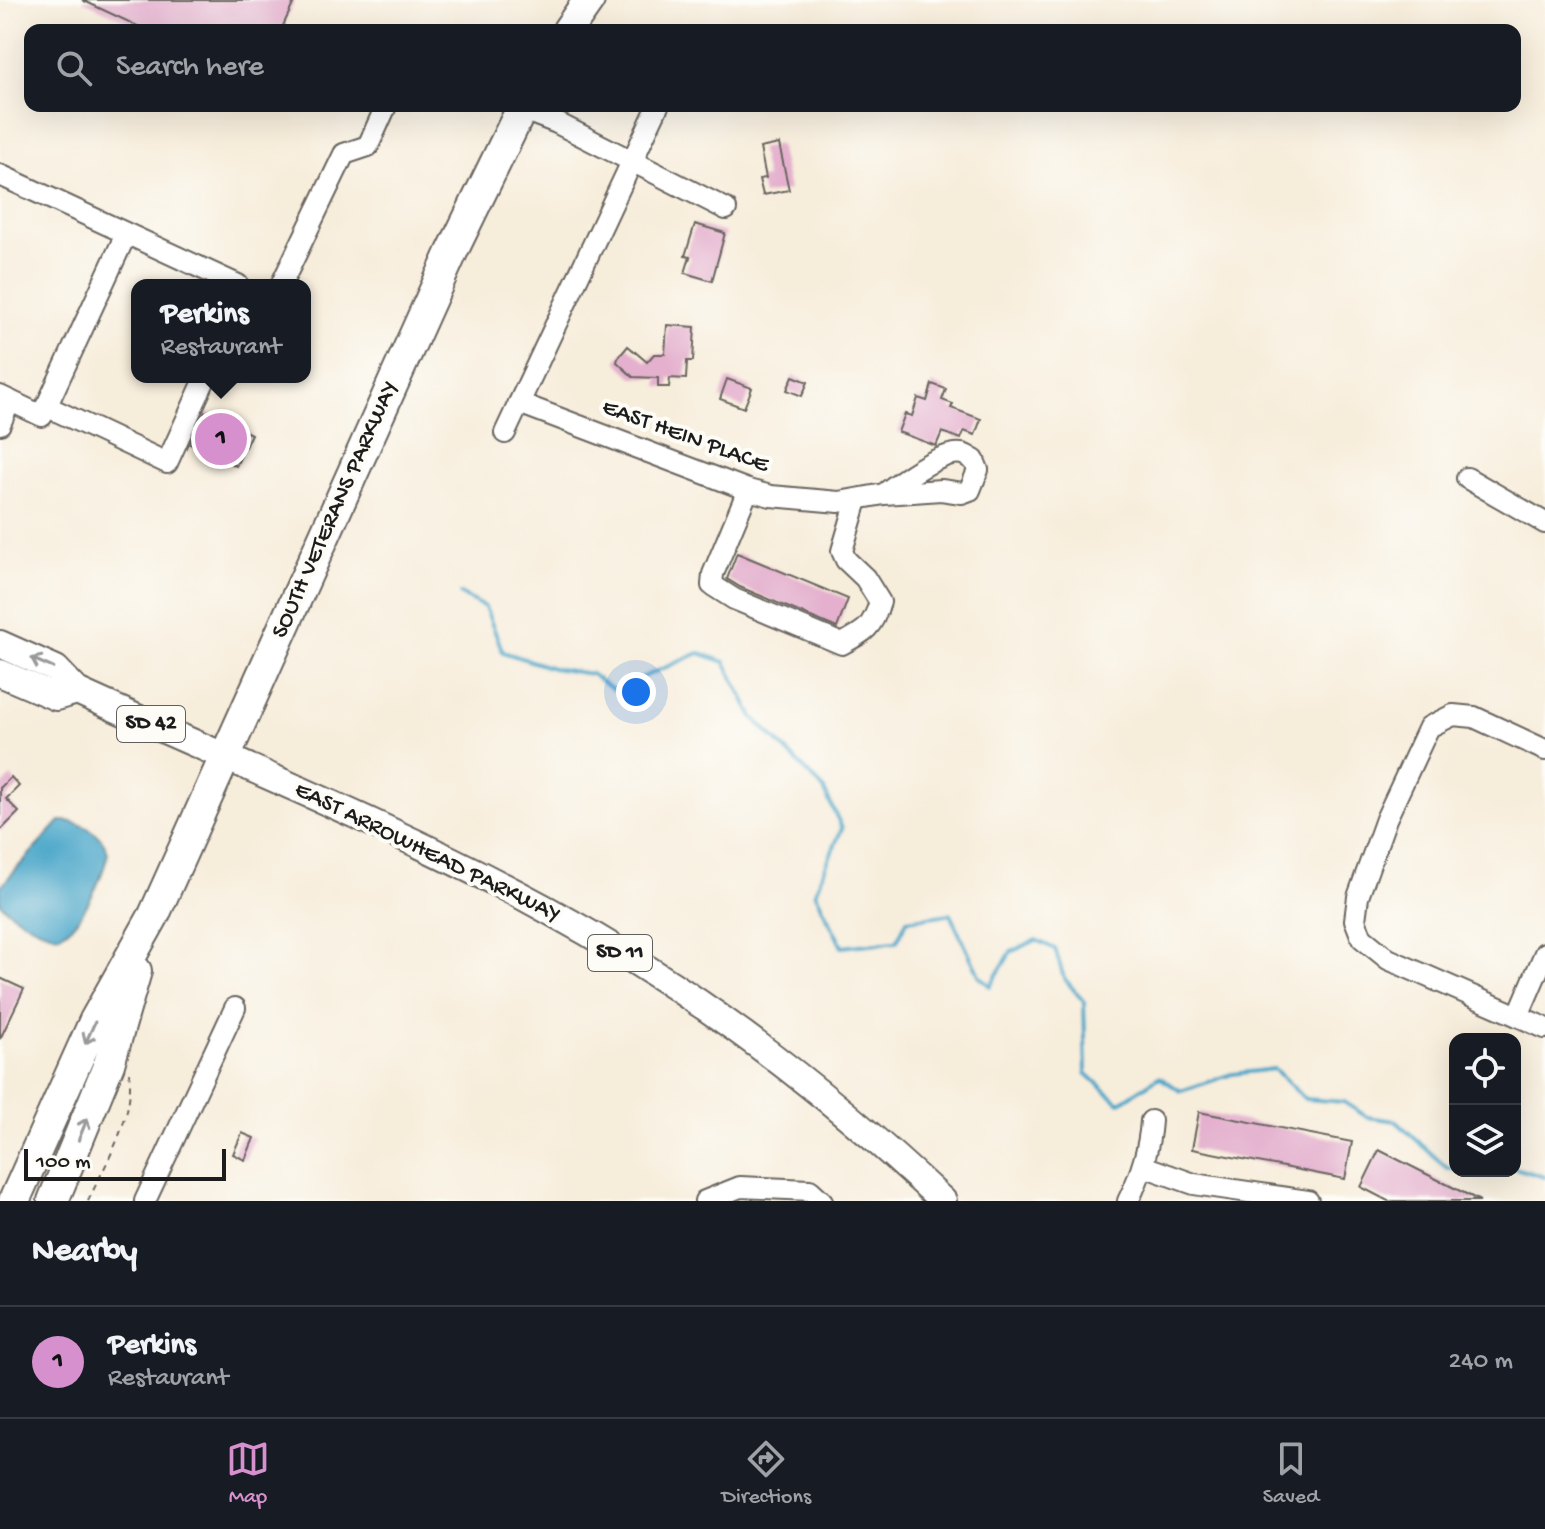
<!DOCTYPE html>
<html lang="en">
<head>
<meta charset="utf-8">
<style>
  :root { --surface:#171b24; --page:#20242c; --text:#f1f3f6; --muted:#9ea1a6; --line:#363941; --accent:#d690ce }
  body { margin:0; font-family:"Gochi Hand",sans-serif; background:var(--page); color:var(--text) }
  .controls { position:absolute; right:24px; bottom:24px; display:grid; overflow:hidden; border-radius:16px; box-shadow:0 8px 32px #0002 }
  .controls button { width:72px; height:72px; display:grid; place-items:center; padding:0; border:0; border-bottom:2px solid var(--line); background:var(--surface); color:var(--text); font:40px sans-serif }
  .scale { position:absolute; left:24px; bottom:20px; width:202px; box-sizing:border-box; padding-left:8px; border:4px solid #1c1c1c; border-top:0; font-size:22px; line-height:28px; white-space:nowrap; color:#1c1c1c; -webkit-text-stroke:6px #fdfcf7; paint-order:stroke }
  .you { position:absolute; left:636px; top:692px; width:28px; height:28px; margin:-20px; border:6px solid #fff; border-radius:50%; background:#1a73e8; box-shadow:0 0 0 12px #1a73e833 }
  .badge { display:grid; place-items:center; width:52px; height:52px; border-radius:50%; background:var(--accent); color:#111; font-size:26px; font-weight:700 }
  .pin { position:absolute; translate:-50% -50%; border:4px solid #fff; box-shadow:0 2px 8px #0006 }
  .popup { position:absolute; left:131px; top:279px; width:180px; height:104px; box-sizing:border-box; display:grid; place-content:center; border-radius:16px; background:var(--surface); filter:drop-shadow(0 2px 6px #0005); font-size:26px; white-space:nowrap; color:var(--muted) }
  .popup b { font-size:30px; color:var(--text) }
  .popup::after { content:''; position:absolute; left:50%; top:100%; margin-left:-16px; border:16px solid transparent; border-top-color:var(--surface) }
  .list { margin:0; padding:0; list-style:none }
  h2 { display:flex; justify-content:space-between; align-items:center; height:104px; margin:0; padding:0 32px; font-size:34px }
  h2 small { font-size:26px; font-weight:400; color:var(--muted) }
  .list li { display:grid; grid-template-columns:52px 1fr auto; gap:24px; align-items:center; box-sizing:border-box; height:112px; padding:0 32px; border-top:2px solid var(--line) }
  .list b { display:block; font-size:30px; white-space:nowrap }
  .list p { margin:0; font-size:26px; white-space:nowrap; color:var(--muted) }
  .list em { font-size:26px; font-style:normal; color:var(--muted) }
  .icon { flex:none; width:44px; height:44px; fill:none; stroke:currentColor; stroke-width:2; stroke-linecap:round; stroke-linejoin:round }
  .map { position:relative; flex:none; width:1545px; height:1201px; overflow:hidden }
  .search { position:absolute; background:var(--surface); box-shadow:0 8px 32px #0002; left:24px; right:24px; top:24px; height:88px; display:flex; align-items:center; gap:20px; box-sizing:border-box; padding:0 28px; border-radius:16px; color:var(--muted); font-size:30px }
  .sheet { height:216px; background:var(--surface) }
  nav { display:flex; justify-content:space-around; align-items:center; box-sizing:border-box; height:112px; border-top:2px solid var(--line); background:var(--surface); font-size:22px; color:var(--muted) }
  nav a { display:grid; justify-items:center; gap:4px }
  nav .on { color:var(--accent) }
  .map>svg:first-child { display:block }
</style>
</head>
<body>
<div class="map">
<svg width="1545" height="1201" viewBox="0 0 1545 1201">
  <rect width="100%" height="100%" fill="#fdfcf7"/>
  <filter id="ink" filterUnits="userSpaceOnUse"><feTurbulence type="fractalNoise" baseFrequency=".0125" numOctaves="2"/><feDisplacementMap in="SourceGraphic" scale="16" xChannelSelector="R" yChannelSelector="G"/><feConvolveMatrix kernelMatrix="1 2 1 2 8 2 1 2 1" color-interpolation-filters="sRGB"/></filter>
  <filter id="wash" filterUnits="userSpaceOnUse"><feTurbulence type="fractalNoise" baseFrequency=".006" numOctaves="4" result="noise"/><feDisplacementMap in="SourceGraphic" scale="32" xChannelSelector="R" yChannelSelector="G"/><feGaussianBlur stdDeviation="1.8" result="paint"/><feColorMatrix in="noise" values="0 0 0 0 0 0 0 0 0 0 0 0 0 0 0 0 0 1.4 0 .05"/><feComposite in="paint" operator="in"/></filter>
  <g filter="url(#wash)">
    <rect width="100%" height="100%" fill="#f7eddb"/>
    <path fill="#4aa6c9" stroke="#336172" stroke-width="2" d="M60,821C80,820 104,834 108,853C103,877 82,925 59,935C38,932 15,918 0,903V887Z"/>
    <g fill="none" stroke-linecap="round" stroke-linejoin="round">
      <g stroke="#4aa6c9" stroke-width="4">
        <polyline points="460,594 485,607 503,652 552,668 591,674 613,690 699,653 725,662 753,717 823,788 842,828 815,892 842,947 897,941 907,920 950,914 980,977 990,986 1011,952 1036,940 1055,949 1064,978 1084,1002 1086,1073 1119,1103 1159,1077 1181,1091 1232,1074 1274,1069 1305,1099 1344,1102 1367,1117 1396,1121 1448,1169 1455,1168"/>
        <polyline points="1515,1168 1545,1177"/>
      </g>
    </g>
    <g id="blocks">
      <g fill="#e4b0ce">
        <polygon points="82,0 295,0 281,30 146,30"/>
        <polygon points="779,144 789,190 763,195 759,179 766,178 760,148"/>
        <polygon points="695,224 725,233 712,281 685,273 690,257 685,256"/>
        <polygon points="667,325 695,327 693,361 687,361 686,379 670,378 669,387 658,387 658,378 633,377 617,362 618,358 628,346 647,362 654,354 665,354"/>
        <polygon points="793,376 808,382 802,396 787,390"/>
        <polygon points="727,379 752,388 744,408 720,399"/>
        <polygon points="932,384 946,389 942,400 953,404 951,408 981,419 975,435 964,431 961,439 942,432 936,446 898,432 905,414 912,416 918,398 927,401"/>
        <polygon points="205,412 251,434 236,466 190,444"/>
        <polygon points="737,553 848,599 837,628 740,587 727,579"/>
        <polygon points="11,777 19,786 6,799 19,812 0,831 0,788"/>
        <polygon points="0,978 24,989 0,1039"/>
        <polygon points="1199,1112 1352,1142 1345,1179 1192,1149"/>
        <polygon points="242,1133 254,1138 245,1160 233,1154"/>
        <polygon points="1379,1150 1480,1201 1388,1201 1361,1187"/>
      </g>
    </g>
  </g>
  <g filter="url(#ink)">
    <use href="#blocks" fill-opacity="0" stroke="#69655f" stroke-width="2"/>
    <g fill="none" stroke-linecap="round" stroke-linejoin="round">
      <g stroke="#69655f" stroke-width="24">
        <g id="minor">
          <polyline points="521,109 557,123 726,209"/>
          <polyline points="0,175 238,285"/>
          <polyline points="281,285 344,154 368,146 386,106"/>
          <polyline points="0,396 42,416 126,234"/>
          <path d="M519,403L748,490L771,496L839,502L884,494L941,490L962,493L970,490L978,470L974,460C970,458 966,455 962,454C942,450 899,482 884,494"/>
          <polyline points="46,406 167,463 206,377"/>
          <polyline points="0,424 10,401"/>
          <polyline points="505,433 658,106"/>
          <polyline points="1467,478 1545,523"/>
          <path d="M748,490L713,574L712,585L734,599L842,644C866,631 872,628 880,602L865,578L846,560L842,551L857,500"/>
          <polyline points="1545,750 1474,717 1453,715 1429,727 1386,819 1358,897 1355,920 1362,938 1388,959 1545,1028"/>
          <polyline points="1518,1016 1545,953"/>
          <polyline points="1143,1166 1194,1184 1308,1201"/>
          <polyline points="145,1201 235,1008"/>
          <polyline points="705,1201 740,1187 810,1190 822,1201"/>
          <path d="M1128,1201C1141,1175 1149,1150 1151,1121"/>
        </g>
      </g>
      <g stroke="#69655f" stroke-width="30">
        <g id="major">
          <path d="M0,644L56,669L77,691C233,762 393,826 544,908C690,987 822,1087 943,1201"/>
          <polyline points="0,673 56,697 77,691"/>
        </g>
      </g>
      <g stroke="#69655f" stroke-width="34">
        <g id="highway">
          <polyline points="568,30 589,0"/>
          <polyline points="14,1201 95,1020 154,915 452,252 523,106"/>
          <polyline points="53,1201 109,1064 136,971"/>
        </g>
      </g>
      <path stroke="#69655f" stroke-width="2" stroke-dasharray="6 6" stroke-linecap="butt" d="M88,1201C106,1163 136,1115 129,1072"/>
      <use href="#minor" stroke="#fff" stroke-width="20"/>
      <use href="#major" stroke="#fff" stroke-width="26"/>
      <use href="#highway" stroke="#fff" stroke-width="30"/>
    </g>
    <defs><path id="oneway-shaft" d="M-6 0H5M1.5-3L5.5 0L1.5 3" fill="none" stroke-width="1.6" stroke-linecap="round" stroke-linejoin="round" transform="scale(2)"/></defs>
    <g stroke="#999">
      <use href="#oneway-shaft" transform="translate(42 663) rotate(-156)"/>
      <use href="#oneway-shaft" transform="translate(90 1033) rotate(114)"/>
      <use href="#oneway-shaft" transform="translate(83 1129) rotate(-68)"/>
    </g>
  </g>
  <g text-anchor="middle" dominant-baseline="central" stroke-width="8" stroke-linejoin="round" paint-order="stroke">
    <g fill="#fdfcf7" stroke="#605f5e" stroke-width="2">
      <rect x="117" y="706" width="68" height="36" rx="6"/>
      <rect x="588" y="935" width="64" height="36" rx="6"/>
    </g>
    <g font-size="22" font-weight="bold" fill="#1c1c1c">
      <text x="151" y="724">SD 42</text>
      <text x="620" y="953">SD 11</text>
    </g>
    <g font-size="24" fill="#1c1c1c" stroke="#fdfcf7">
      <text transform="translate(685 437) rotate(20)">EAST HEIN PLACE</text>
      <text transform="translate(336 510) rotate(-66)">SOUTH VETERANS PARKWAY</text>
      <text transform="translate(427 853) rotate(26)">EAST ARROWHEAD PARKWAY</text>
    </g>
  </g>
</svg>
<div class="controls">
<button><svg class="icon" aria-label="locate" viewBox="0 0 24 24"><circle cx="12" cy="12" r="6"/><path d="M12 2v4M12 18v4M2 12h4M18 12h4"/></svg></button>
<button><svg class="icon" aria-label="layers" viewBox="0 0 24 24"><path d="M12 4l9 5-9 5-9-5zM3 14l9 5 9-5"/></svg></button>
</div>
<div class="scale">100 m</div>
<div class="you"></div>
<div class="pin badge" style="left:221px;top:439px">1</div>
<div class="popup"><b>Perkins</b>Restaurant</div>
<div class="search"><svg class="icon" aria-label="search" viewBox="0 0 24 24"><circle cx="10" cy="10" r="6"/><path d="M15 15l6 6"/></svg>Search here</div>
</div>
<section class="sheet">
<h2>Nearby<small></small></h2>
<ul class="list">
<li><span class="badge">1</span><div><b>Perkins</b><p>Restaurant</p></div><em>240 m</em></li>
</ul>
</section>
<nav>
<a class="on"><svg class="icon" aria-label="map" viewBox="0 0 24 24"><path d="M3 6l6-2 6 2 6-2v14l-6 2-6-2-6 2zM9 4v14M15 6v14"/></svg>Map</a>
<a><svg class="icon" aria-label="directions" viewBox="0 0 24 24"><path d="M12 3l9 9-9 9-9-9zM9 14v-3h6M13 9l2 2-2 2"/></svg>Directions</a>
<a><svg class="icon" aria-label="saved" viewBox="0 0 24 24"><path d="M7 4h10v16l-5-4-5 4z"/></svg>Saved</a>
</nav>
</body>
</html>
